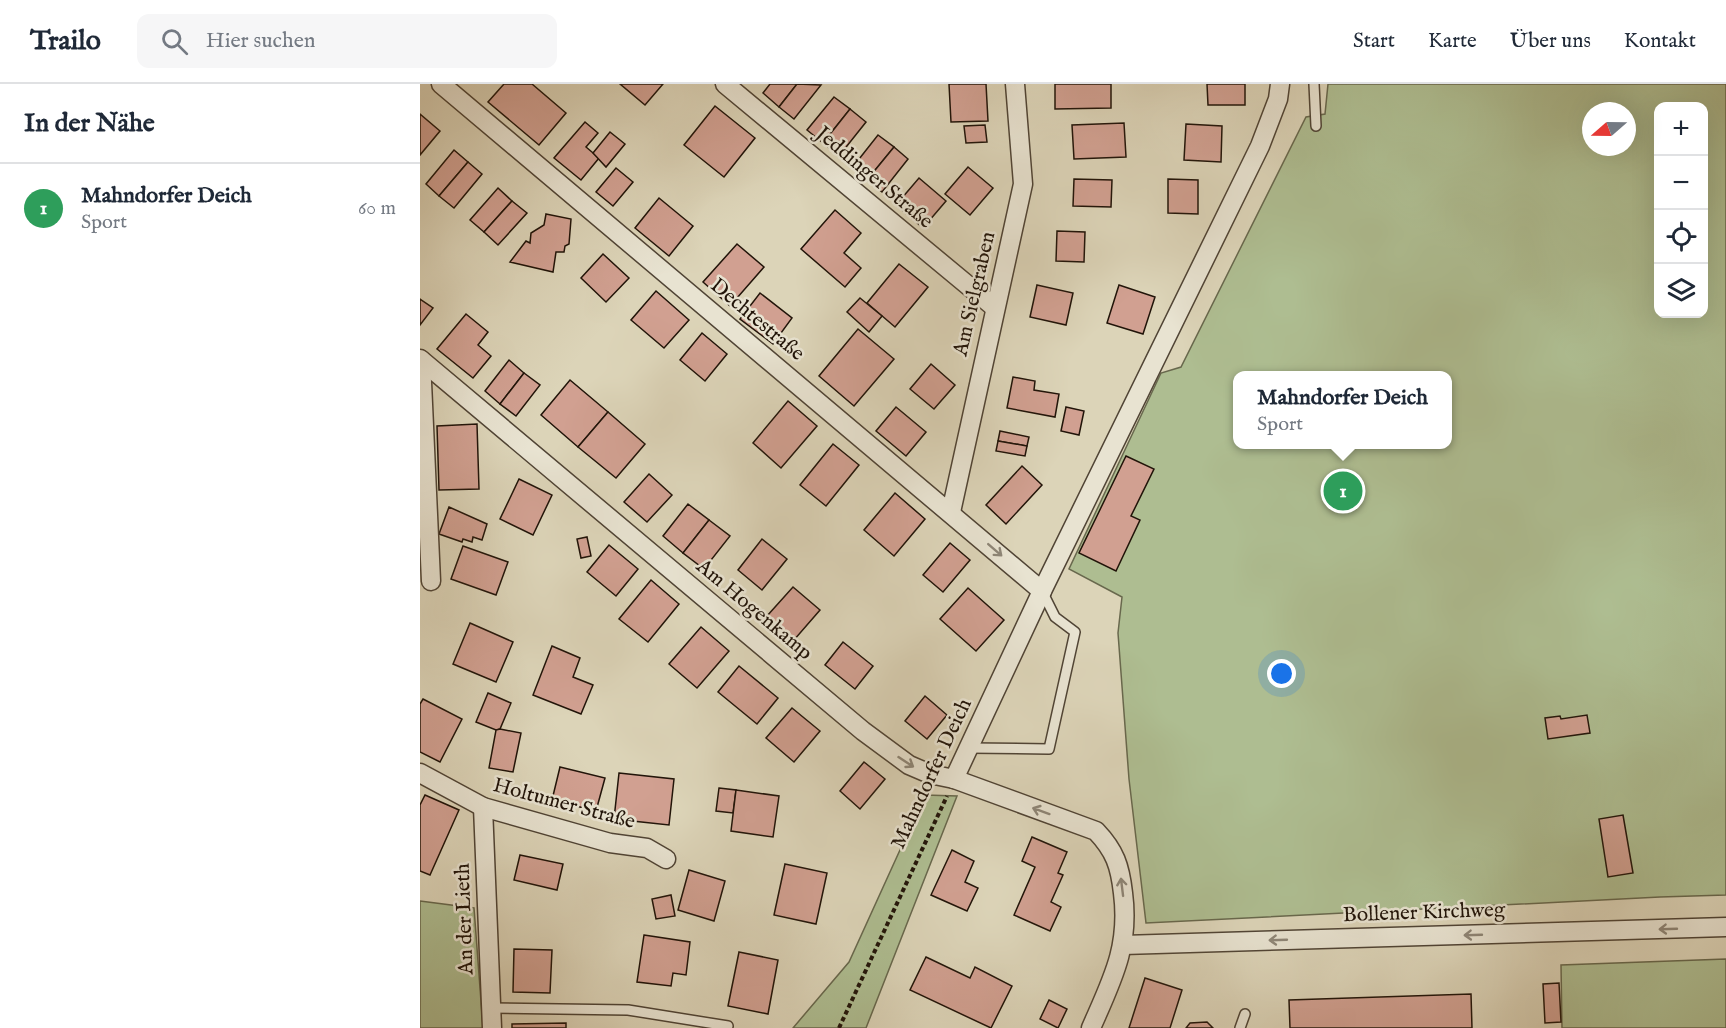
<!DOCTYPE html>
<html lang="de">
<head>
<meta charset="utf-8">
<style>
  :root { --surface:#fff; --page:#f6f6f7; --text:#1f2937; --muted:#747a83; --line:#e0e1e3; --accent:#2563eb }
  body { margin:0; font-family:"IM FELL English",serif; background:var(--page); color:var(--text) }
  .controls { position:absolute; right:18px; top:18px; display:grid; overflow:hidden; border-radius:12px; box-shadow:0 6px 24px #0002 }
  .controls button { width:54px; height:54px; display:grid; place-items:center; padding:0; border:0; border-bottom:2px solid var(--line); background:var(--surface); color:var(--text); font:30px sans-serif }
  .compass { position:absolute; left:1162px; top:18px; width:54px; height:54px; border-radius:50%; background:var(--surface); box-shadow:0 6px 24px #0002; rotate:250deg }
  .you { position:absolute; left:862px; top:590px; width:21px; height:21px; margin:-15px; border:4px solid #fff; border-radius:50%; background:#1a73e8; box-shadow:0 0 0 9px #1a73e833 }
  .badge { display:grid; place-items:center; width:39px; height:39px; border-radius:50%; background:var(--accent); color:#fff; font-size:20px; font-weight:700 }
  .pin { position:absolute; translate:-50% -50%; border:3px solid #fff; box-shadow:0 2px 6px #0006 }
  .popup { position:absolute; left:813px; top:287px; width:219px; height:78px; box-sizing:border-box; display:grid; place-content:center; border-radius:12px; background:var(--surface); filter:drop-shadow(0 2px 4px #0005); font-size:20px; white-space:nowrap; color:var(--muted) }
  .popup b { font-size:22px; color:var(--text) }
  .popup::after { content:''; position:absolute; left:50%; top:100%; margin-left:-12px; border:12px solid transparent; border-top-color:var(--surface) }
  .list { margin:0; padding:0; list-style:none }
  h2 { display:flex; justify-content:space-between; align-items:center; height:78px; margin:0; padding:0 24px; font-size:26px }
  h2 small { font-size:20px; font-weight:400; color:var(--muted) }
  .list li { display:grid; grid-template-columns:39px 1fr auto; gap:18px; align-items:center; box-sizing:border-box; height:90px; padding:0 24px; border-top:2px solid var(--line) }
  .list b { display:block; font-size:22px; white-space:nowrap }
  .list p { margin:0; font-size:20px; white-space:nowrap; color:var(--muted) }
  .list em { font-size:20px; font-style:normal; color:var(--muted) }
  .icon { flex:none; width:33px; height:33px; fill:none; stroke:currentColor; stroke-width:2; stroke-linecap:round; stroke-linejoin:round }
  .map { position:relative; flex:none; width:1306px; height:944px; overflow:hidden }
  header { display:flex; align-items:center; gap:36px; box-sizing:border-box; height:84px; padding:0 30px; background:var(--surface); border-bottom:2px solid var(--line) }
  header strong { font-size:28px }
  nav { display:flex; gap:33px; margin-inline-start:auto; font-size:21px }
  .search { width:420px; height:54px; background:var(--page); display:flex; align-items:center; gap:15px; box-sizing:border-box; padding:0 21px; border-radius:12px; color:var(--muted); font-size:22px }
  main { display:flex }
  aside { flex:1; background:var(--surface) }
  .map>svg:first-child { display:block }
</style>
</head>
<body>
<header>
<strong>Trailo</strong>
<div class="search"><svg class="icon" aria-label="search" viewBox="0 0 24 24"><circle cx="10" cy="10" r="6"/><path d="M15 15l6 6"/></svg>Hier suchen</div>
<nav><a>Start</a><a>Karte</a><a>Über uns</a><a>Kontakt</a></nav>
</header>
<main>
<aside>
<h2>In der Nähe<small></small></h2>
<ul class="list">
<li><span class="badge" style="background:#2e9e5b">1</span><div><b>Mahndorfer Deich</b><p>Sport</p></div><em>60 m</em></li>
</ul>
</aside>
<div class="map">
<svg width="1306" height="944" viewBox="0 0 1306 944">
  <rect width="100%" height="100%" fill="#dcd4b8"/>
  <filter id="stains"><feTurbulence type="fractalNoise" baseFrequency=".00333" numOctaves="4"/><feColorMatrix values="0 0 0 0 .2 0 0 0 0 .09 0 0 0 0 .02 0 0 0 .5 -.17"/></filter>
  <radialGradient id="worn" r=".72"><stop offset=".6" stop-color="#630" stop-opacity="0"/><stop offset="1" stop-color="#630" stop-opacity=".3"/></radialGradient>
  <g fill="#aebd91" stroke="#68684d" stroke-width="1.5" fill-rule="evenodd">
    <path d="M908,0H1306V811L1240,813L726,839L709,695L698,549L702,513L649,485L741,289L761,283L886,33L905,30ZM1238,22H1284V230H1238ZM1171,27H1207V63H1171ZM818,292H1028V360H818Z"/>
    <polygon points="505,711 537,712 446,944 373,944 429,878"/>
    <polygon points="0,817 54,824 63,944 0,944"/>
    <polygon points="1306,875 1306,944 1142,944 1141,881"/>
  </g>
  <g fill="#d1a091" stroke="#211409" stroke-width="1.5">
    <polygon points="84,0 112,0 146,29 119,61 68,18"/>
    <polygon points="200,0 243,0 225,21"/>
    <polygon points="350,0 377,0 359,23 343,9"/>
    <polygon points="377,0 401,1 374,35 359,23"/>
    <polygon points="529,0 566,0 568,37 531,38"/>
    <polygon points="635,0 691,0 691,24 635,25"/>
    <polygon points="787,0 825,0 825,21 788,21"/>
    <polygon points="414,13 430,25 403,59 387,46"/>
    <polygon points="295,22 335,54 304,93 264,61"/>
    <polygon points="430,25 446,38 419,72 403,59"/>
    <polygon points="0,30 20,47 0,71"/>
    <polygon points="165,38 178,49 166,63 179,74 161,96 134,74"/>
    <polygon points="704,39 706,73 654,75 652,41"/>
    <polygon points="766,40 802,42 801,78 764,76"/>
    <polygon points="565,41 567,58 546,59 544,42"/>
    <polygon points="190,48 205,60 186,83 173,69"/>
    <polygon points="458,51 474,63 447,96 432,84"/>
    <polygon points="474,63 488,75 462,108 447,96"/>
    <polygon points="34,66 48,78 19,112 6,100"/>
    <polygon points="48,78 62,90 34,124 19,112"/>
    <polygon points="548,83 573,104 550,131 525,110"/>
    <polygon points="196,84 213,98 193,122 176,108"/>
    <polygon points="499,94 526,117 503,144 476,121"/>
    <polygon points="654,95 692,96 691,123 653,122"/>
    <polygon points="748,95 778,96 778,130 748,129"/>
    <polygon points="78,104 92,117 64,148 50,136"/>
    <polygon points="239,114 273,142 249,172 215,144"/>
    <polygon points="92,117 107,129 78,161 64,148"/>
    <polygon points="415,126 441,149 424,169 441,184 425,203 381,165"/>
    <polygon points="126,130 151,135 149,160 145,162 144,168 136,168 133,188 90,178 106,157 110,159 111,149 124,141"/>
    <polygon points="637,147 665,148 664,178 636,177"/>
    <polygon points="317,160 344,183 310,222 283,198"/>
    <polygon points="183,170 209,194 186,218 161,194"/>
    <polygon points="479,180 508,203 475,243 447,219"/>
    <polygon points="617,201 653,209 646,241 610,233"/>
    <polygon points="699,201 735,213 723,250 687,239"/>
    <polygon points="236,207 269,236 244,264 211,236"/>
    <polygon points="340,209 372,234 353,260 320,235"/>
    <polygon points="440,214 462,232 449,248 427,228"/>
    <polygon points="0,215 13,224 0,241"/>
    <polygon points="46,230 68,248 58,261 71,272 53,294 17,265"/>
    <polygon points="438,245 474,275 434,322 399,292"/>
    <polygon points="282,249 307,270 285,297 260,276"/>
    <polygon points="89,276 104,289 80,320 65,307"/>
    <polygon points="511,280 535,301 514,325 490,305"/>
    <polygon points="104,289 120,301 96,332 80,320"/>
    <polygon points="593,293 615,297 614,306 639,310 635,333 587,324"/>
    <polygon points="150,296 188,328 158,363 121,331"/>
    <polygon points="368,317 397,342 361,384 333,359"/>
    <polygon points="476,323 506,348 486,372 456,347"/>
    <polygon points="646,323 664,327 659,351 641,347"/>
    <polygon points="188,328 225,360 196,394 158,363"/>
    <polygon points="57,340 59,405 19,406 17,342"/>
    <polygon points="580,347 609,353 607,362 578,357"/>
    <polygon points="578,357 607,362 605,372 576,367"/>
    <polygon points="413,360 439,381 406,422 380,401"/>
    <polygon points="706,372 734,385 711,432 720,436 696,487 659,469"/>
    <polygon points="602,382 622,401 586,440 566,421"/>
    <polygon points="229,390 252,411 227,438 204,418"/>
    <polygon points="99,395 132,411 113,451 80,435"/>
    <polygon points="475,409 505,435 474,472 444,446"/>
    <polygon points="268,420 289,436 263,469 243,452"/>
    <polygon points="29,423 67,440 62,456 53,453 52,458 43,455 42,458 19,450"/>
    <polygon points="289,436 310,452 284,485 263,469"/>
    <polygon points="167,453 171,472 161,474 157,455"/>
    <polygon points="342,455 367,475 342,506 318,486"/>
    <polygon points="530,459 550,476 523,508 503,491"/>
    <polygon points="189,461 218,485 196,512 167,488"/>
    <polygon points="43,462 88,478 76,511 31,495"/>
    <polygon points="231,496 259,520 228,558 199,535"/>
    <polygon points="373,503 400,526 374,556 347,532"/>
    <polygon points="548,504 584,536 556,567 520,535"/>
    <polygon points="50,539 93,558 76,598 33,580"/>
    <polygon points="281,543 309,567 277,604 249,580"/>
    <polygon points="423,558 453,582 435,605 405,581"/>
    <polygon points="132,562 160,574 153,593 173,601 161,630 113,611"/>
    <polygon points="319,582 358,614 337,640 298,608"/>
    <polygon points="68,609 91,619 80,645 76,646 56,638"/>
    <polygon points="505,612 527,631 507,655 485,637"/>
    <polygon points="3,615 42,635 20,678 0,668 0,620"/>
    <polygon points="372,624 400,647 374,678 346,654"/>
    <polygon points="1167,631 1170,649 1128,655 1125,634 1140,632 1141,635"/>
    <polygon points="80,645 101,649 93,688 69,684 76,646"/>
    <polygon points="444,678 465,695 440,725 420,707"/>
    <polygon points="140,683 185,694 176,727 132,716"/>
    <polygon points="199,689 254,695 249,741 194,735"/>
    <polygon points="299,704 316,706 313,729 296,727"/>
    <polygon points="316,706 359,712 353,753 311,747"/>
    <polygon points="5,711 39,726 10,791 0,787 0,721"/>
    <polygon points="1203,731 1213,789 1188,793 1179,735"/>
    <polygon points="612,753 647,768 638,789 643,791 631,818 641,823 630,847 594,831 615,783 602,777"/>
    <polygon points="532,766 554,777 545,798 558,804 547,827 511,811"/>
    <polygon points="100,771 143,780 137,806 94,796"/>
    <polygon points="365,780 407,789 396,840 354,831"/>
    <polygon points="269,786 305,797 294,837 258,826"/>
    <polygon points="251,811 255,832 236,835 232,815"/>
    <polygon points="224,851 270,858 266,891 253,889 251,902 217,898"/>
    <polygon points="94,865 132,866 130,909 93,908"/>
    <polygon points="319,868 358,876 348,930 308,922"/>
    <polygon points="506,873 550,894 555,883 592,902 571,944 490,906"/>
    <polygon points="725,894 762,906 750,944 709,944"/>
    <polygon points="1139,899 1141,938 1125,939 1123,900"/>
    <polygon points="1051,910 1052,944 870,944 869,916"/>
    <polygon points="629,916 647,925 638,944 620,935"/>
    <polygon points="787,938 793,944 766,944 770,939"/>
    <polygon points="146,939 146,944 92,944 92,940"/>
  </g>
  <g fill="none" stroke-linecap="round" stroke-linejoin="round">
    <g stroke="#504435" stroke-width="12">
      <g id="service">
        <polyline points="894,0 896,42"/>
        <polyline points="549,664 629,665 655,548 635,533 622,507"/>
        <polyline points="71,924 208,926 308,942"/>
        <polyline points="820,944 825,930"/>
      </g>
    </g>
    <g stroke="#504435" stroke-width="21">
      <g id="minor">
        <polyline points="21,0 622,507"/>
        <polyline points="305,0 574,223"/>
        <path d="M0,275L443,647L489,681L510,690L534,695L676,747C695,767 700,782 703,809C710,863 692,896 671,944"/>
        <polyline points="1,276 11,497"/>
        <polyline points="531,428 603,100 595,0"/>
        <polyline points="0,689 63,723 190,759 227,764 246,775"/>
        <polyline points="534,695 622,507 840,62 858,15 860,0"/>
        <polyline points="63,723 72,944"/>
        <polyline points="703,861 1306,843"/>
      </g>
    </g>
    <polyline stroke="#211409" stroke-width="4" stroke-dasharray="4.5 3" stroke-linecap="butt" points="419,944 527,712"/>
    <use href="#service" stroke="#e8e3d1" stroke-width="9"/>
    <use href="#minor" stroke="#e8e3d1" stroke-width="18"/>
  </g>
  <defs><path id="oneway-shaft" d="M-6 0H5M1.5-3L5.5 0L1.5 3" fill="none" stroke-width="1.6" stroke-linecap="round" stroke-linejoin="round" transform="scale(1.5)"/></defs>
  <g stroke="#8e8677">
    <use href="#oneway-shaft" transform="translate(575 466) rotate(41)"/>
    <use href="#oneway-shaft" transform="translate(486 678) rotate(33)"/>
    <use href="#oneway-shaft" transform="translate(621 727) rotate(-160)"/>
    <use href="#oneway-shaft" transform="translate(702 803) rotate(-97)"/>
    <use href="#oneway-shaft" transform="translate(1248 845) rotate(178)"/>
    <use href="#oneway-shaft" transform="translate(1053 851) rotate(178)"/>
    <use href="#oneway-shaft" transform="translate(858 856) rotate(178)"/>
  </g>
  <g text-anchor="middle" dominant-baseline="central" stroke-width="5" stroke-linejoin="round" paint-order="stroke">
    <g font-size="21" fill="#211409" stroke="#e8e3d1">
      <text transform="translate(454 94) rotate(40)">Jeddinger Straße</text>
      <text transform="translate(555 210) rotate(-77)">Am Sielgraben</text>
      <text transform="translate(337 236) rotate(40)">Dechtestraße</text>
      <text transform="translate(334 526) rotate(40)">Am Hogenkamp</text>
      <text transform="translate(512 690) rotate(-65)">Mahndorfer Deich</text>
      <text transform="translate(144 720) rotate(15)">Holtumer Straße</text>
      <text transform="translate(1004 829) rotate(-2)">Bollener Kirchweg</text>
      <text transform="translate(45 835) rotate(-92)">An der Lieth</text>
    </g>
  </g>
  <rect width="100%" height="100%" filter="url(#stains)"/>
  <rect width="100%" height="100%" fill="url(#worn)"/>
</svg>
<div class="controls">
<button>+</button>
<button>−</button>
<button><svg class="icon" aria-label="locate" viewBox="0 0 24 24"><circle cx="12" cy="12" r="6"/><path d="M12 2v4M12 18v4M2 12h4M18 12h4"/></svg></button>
<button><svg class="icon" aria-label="layers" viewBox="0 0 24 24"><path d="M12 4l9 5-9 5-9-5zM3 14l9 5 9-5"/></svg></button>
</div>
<svg class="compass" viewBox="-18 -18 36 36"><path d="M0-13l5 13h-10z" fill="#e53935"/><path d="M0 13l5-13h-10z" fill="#747a83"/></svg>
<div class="you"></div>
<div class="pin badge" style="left:923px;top:407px;background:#2e9e5b">1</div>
<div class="popup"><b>Mahndorfer Deich</b>Sport</div>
</div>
</main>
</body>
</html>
